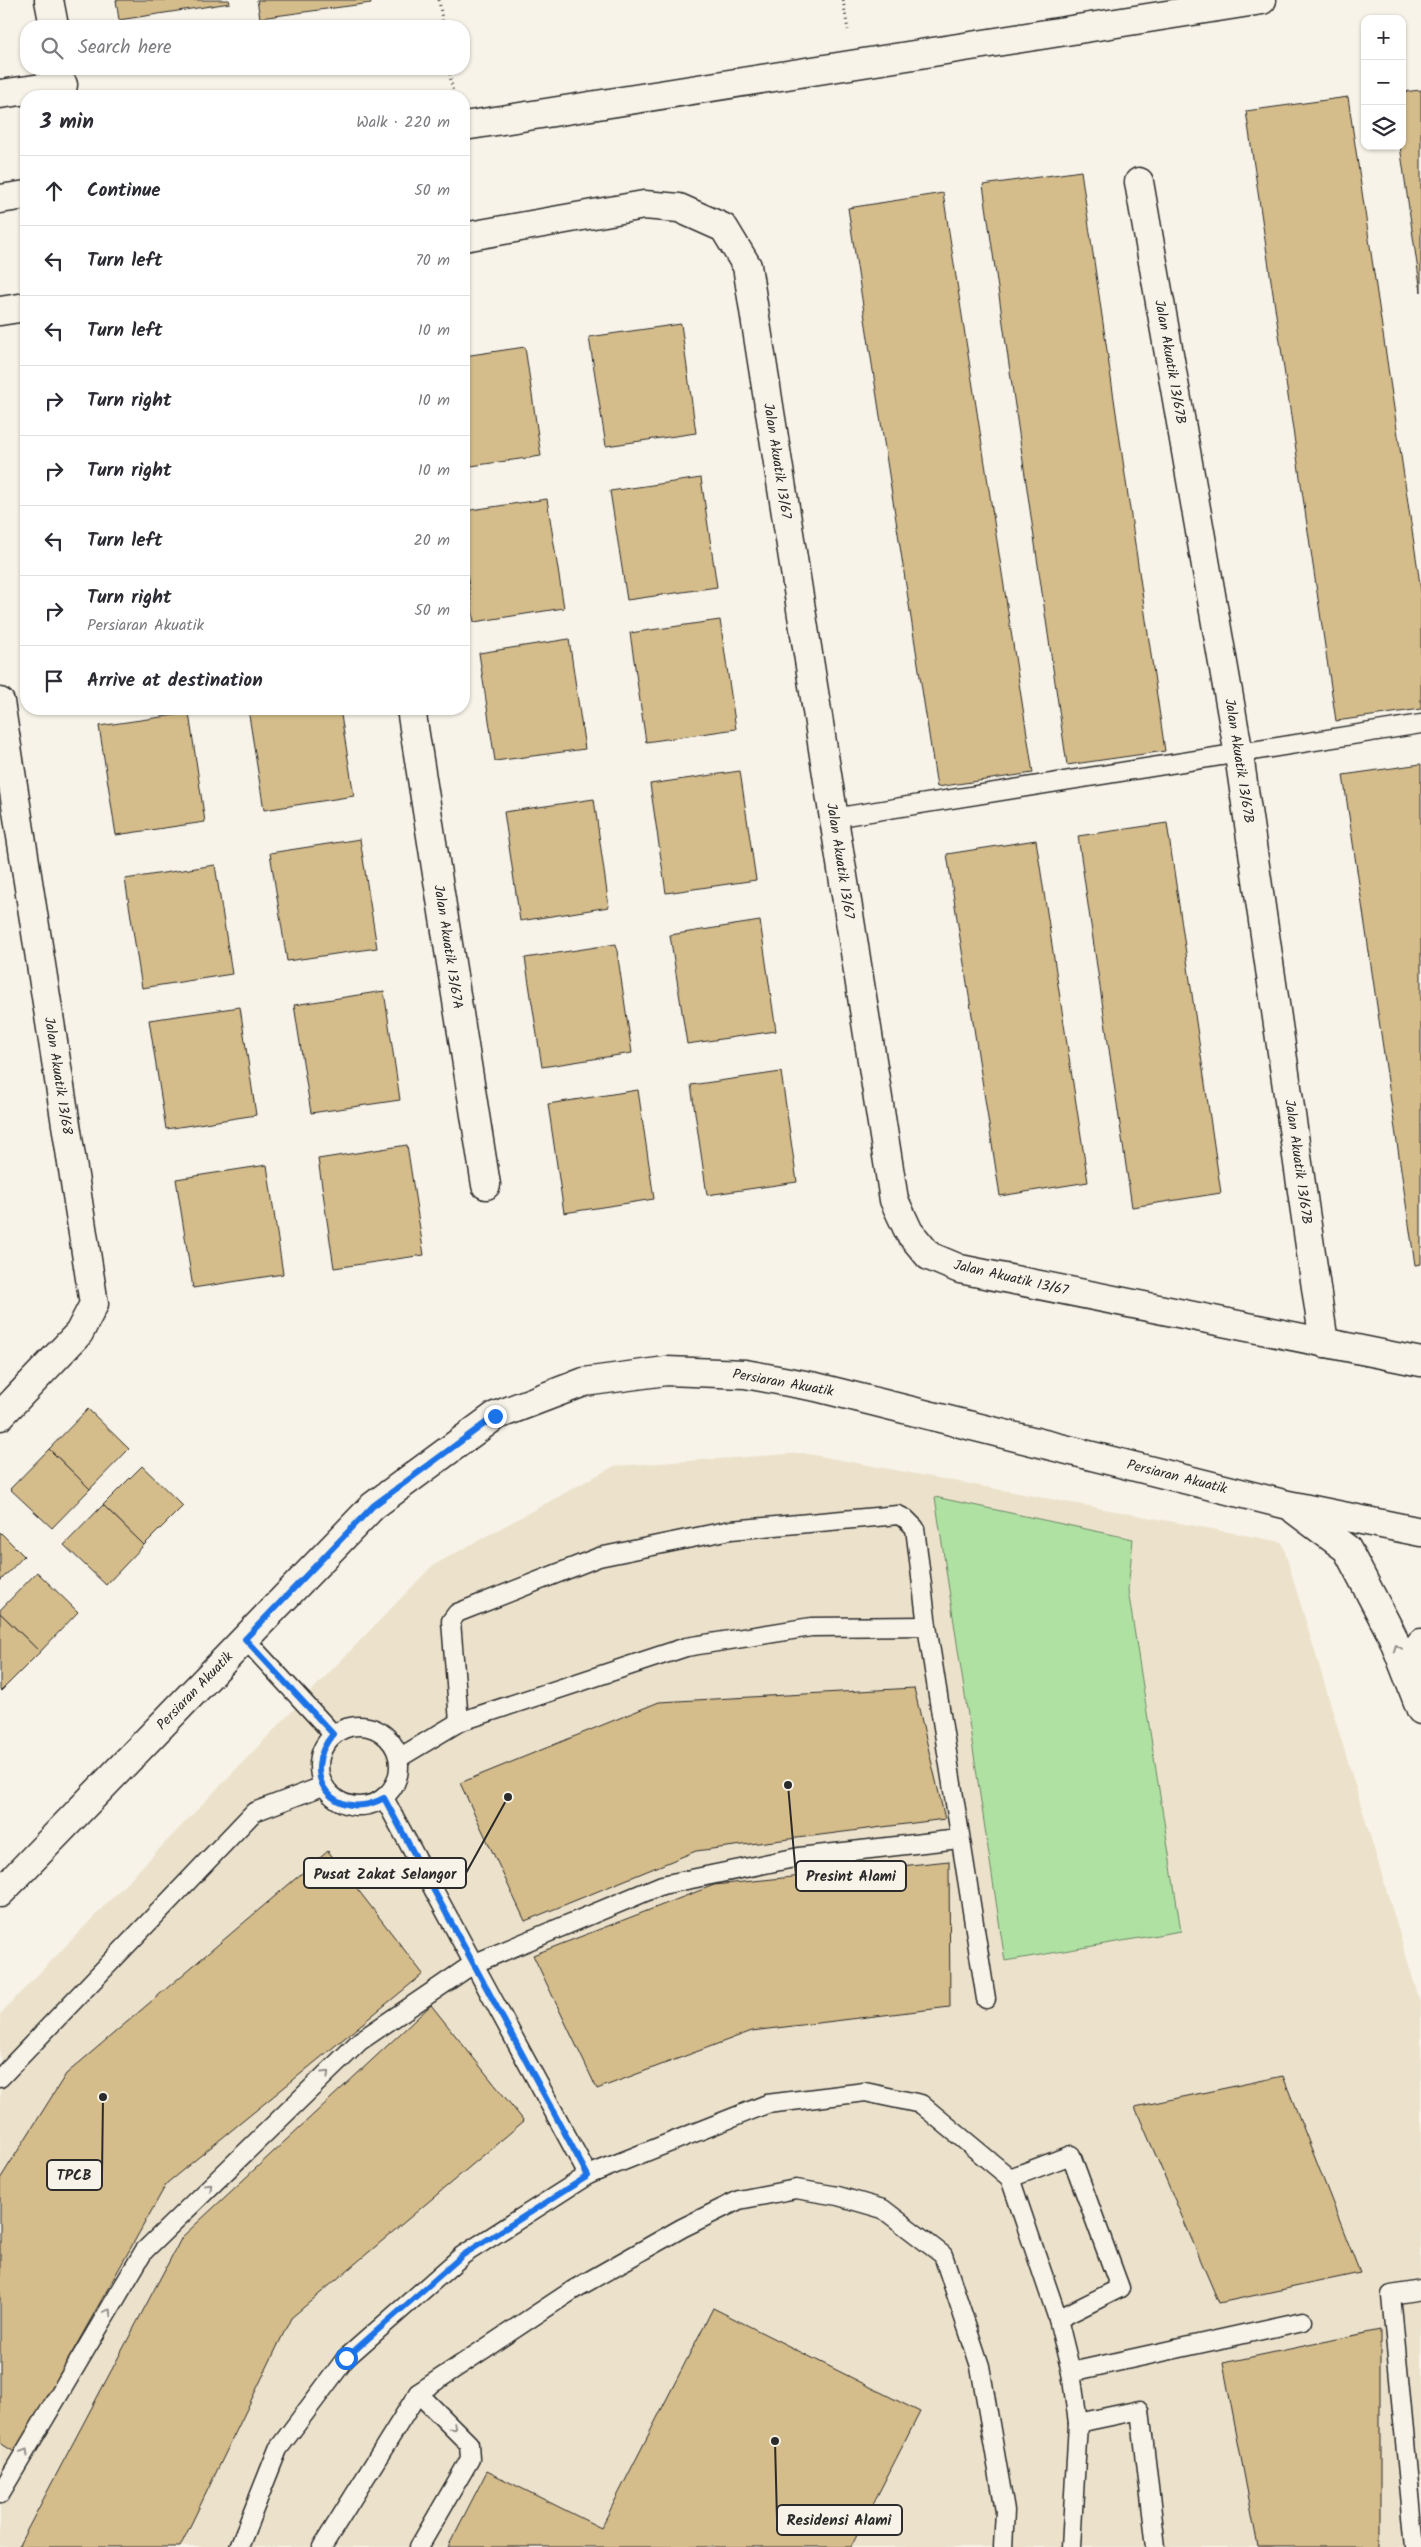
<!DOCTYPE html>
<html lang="en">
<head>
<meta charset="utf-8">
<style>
  :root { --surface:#fff; --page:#f7f7f7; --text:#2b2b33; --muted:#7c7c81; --line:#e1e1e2 }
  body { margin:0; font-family:Kalam,sans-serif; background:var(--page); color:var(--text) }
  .controls { position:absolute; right:15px; top:15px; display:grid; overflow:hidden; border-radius:10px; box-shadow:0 1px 4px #0004 }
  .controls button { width:45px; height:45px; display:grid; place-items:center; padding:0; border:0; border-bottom:1px solid var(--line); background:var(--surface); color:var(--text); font:25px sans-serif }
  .stop { position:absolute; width:15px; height:15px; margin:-11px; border:4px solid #1a73e8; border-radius:50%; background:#fff }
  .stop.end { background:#1a73e8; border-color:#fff; box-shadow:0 1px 5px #0008 }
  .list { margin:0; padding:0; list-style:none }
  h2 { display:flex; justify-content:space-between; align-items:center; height:65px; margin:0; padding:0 20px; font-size:21px }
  h2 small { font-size:16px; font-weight:400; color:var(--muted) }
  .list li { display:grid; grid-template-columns:32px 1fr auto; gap:15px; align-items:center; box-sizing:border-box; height:70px; padding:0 20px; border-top:1px solid var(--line) }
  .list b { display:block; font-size:19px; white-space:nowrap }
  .list p { margin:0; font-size:16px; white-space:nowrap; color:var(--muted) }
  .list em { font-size:16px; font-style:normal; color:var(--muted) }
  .icon { flex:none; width:28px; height:28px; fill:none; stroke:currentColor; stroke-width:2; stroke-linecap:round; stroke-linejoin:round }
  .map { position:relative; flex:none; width:1421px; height:2547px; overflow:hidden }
  .search { position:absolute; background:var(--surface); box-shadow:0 1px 4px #0004; left:20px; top:20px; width:450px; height:55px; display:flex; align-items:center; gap:12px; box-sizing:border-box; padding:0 18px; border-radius:20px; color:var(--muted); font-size:19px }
  .panel { position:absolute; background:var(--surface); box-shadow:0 1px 4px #0004; left:20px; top:90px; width:450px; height:625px; border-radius:20px }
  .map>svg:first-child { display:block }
</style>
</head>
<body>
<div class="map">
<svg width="1421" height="2547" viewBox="0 0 1421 2547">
  <rect width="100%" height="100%" fill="#f7f3e8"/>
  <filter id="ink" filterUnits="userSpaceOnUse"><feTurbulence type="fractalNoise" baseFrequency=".02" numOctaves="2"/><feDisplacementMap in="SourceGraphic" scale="10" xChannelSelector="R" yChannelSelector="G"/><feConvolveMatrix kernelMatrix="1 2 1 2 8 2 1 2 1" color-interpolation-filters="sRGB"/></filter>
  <g filter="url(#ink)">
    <polygon fill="#ece2cc" points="803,1453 1282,1542 1421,2005 1421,2547 0,2547 0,2014 432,1566 614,1466"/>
    <polygon fill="#aee1a2" stroke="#6c8666" points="935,1497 1133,1539 1128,1590 1181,1931 1005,1961"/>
    <g fill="#d4bc8b" stroke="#2b2b2b">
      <polygon points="116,0 229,0 230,3 119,20"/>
      <polygon points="257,0 370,0 371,3 260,18"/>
      <polygon points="1421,90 1421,292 1400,146 1402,146 1402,92"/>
      <polygon points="1348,97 1421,591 1421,709 1336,721 1246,111"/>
      <polygon points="1081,171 1165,751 1067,765 983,185"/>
      <polygon points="943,193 1033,773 937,787 848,208"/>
      <polygon points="681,324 696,433 606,446 589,337"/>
      <polygon points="525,347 541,456 464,467 464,356"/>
      <polygon points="701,478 717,587 627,600 610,491"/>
      <polygon points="547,499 564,608 474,622 464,554 464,511"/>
      <polygon points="720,620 736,729 646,742 630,633"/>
      <polygon points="569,639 585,749 495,761 479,653"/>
      <polygon points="248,709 340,709 354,796 264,810"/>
      <polygon points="189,713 205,822 116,835 99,726"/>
      <polygon points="1421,764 1421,1264 1415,1265 1343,775"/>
      <polygon points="740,771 756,880 666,893 650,784"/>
      <polygon points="594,799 609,907 520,921 504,812"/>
      <polygon points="1167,823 1221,1193 1132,1207 1078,836"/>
      <polygon points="360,839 377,948 287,961 270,853"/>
      <polygon points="1036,840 1088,1182 1000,1196 947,854"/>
      <polygon points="215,865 232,974 142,988 125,879"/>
      <polygon points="760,921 776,1031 687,1044 670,935"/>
      <polygon points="616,944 632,1053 542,1067 525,958"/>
      <polygon points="384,991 400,1100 311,1113 294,1005"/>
      <polygon points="240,1007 256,1115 166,1129 149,1020"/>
      <polygon points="781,1072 797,1182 707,1195 691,1085"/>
      <polygon points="638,1090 654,1199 564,1213 548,1104"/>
      <polygon points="407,1145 424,1255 334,1268 318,1159"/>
      <polygon points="267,1165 283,1274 193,1288 176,1179"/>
      <polygon points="88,1409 129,1449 90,1489 49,1449"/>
      <polygon points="49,1449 90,1489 52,1528 10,1489"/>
      <polygon points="142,1466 183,1506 144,1545 103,1505"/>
      <polygon points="103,1505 144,1545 106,1585 64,1545"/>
      <polygon points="0,1532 24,1556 0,1581"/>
      <polygon points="37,1572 78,1612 40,1652 0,1613 0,1610"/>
      <polygon points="0,1613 40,1652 1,1691 0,1690"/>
      <polygon points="914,1688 945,1819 696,1851 525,1921 460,1783 659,1702"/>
      <polygon points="328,1851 423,1974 167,2183 16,2453 0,2443 0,2179 66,2074"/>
      <polygon points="949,1861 950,2007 752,2031 597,2089 533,1955 714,1885"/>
      <polygon points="431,2005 524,2121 291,2318 180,2547 18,2547 182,2237"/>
      <polygon points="1283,2076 1360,2273 1219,2303 1135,2107"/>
      <polygon points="713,2308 920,2412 851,2547 448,2547 487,2471 601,2528"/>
      <polygon points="1380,2330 1380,2547 1258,2547 1223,2363"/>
    </g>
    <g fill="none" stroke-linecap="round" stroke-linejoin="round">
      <g stroke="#2b2b2b" stroke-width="21">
        <g id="lane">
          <polyline points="833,818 1421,724"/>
          <polyline points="245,1639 333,1734"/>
          <polyline points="459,1722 451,1621 457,1613 599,1557 731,1530 898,1515 906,1519 915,1528 927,1626 986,1999"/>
          <circle cx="359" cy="1766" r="40"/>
          <polyline points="399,1758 459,1722 686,1647 811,1627 927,1626"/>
          <polyline points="384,1798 588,2175"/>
          <polyline points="0,2078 254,1812 323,1786"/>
          <polyline points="1010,2178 1071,2155 1120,2288 1058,2319"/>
          <polyline points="1071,2372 1303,2321"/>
          <polyline points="418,2393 469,2444 470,2459 419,2547"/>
          <polyline points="1078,2423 1140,2410 1156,2547"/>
          <polyline points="0,2494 144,2251 360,2041 473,1964 662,1885 799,1857 959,1839"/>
          <polyline points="239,2547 278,2449 346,2358 463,2255 588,2175 767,2104 865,2092 921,2104 1010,2178 1058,2319 1071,2372 1078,2423 1071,2547"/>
          <polyline points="322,2547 418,2393 573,2290 682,2228 739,2200 796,2189 838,2196 883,2209 943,2255 980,2366 1005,2511 1003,2547"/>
          <polyline points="1415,2547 1391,2295 1421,2290"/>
        </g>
      </g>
      <g stroke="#2b2b2b" stroke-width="31">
        <g id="street">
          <polyline points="49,0 54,26"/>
          <polyline points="0,94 63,85"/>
          <polyline points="464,126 1262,0"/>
          <polyline points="1139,182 1239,755 1324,1343"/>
          <polyline points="0,199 26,195"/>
          <polyline points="464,237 644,205 679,208 724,228 747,266 894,1200 909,1232 929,1256 960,1269 1421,1362"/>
          <polyline points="0,311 26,307"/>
          <polyline points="0,702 94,1304 79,1333 0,1416"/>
          <polyline points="411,709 486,1185"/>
          <polyline points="1420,1702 1418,1680 1421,1643"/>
        </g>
      </g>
      <g stroke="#2b2b2b" stroke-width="31">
        <g id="secondary">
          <polyline points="1295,1510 1347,1549 1392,1635 1421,1710"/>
          <polyline points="0,1893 373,1506 495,1416 584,1382 666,1371 745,1374 816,1387 1288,1505 1421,1532"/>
        </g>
      </g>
      <g stroke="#2b2b2b" stroke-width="3" stroke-dasharray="1 4" stroke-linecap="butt">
        <polyline points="439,0 443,26"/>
        <polyline points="843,0 848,30"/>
        <polyline points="449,69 453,93"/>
      </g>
      <use href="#lane" stroke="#f7f3e8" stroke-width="18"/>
      <use href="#street" stroke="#f7f3e8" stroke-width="28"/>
      <use href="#secondary" stroke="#f7f3e8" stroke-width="28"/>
    </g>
    <defs><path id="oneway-chevron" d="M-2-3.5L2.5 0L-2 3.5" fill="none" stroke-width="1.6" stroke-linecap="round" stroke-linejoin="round" transform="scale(1.25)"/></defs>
    <g stroke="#918f8a">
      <use href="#oneway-chevron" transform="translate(1397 1648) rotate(-111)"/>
      <use href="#oneway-chevron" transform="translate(326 2074) rotate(-44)"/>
      <use href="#oneway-chevron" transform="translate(209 2187) rotate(-44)"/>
      <use href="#oneway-chevron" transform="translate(108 2312) rotate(-59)"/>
      <use href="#oneway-chevron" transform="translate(453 2427) rotate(44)"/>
      <use href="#oneway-chevron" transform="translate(25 2452) rotate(-59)"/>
    </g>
  </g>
  <g fill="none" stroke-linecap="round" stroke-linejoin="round" filter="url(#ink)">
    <path stroke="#1a73e8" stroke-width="6" d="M346,2358L463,2255L588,2176L384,1798C336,1824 297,1777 333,1734L245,1639L373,1506L495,1416"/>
  </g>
  <g text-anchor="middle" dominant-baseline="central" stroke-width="4.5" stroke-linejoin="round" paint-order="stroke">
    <g font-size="14" fill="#2b2b2b" stroke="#f7f3e8">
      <text transform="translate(1170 362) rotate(80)">Jalan Akuatik 13/67B</text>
      <text transform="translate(777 461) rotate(81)">Jalan Akuatik 13/67</text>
      <text transform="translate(1239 761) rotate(81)">Jalan Akuatik 13/67B</text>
      <text transform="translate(840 861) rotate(81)">Jalan Akuatik 13/67</text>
      <text transform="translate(448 947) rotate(81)">Jalan Akuatik 13/67A</text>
      <text transform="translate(58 1076) rotate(81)">Jalan Akuatik 13/68</text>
      <text transform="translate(1298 1162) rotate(82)">Jalan Akuatik 13/67B</text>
      <text transform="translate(1011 1278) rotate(13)">Jalan Akuatik 13/67</text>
      <text transform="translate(783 1383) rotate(10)">Persiaran Akuatik</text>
      <text transform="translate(1177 1477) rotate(14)">Persiaran Akuatik</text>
      <text transform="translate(195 1691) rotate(-46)">Persiaran Akuatik</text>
    </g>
  </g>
  <path fill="none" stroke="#2b2b2b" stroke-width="2" d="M508 1797L466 1873M788 1785L796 1876M103 2097L102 2175M775 2441L777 2520"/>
  <g fill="#2b2b2b" stroke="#f7f3e8" stroke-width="2">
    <circle cx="508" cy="1797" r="5"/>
    <circle cx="788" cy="1785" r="5"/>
    <circle cx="103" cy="2097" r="5"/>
    <circle cx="775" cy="2441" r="5"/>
  </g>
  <g fill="#f7f3e8" stroke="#2b2b2b" stroke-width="2">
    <rect x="304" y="1858" width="162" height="30" rx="5"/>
    <rect x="796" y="1861" width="110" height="30" rx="5"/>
    <rect x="47" y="2160" width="55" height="30" rx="5"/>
    <rect x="777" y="2505" width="125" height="30" rx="5"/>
  </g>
  <g font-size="15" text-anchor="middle" font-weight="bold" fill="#2b2b2b">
    <text x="385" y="1879">Pusat Zakat Selangor</text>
    <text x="851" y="1881">Presint Alami</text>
    <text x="74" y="2180">TPCB</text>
    <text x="839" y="2525">Residensi Alami</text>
  </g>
</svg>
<div class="controls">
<button>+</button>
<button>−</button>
<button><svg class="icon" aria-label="layers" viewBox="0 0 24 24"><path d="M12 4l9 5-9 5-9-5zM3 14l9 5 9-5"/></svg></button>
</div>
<div class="stop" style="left:346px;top:2358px"></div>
<div class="stop end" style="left:495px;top:1416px"></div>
<div class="search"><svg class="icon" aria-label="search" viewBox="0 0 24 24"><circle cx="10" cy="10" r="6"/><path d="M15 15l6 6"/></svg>Search here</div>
<section class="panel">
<h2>3 min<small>Walk · 220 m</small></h2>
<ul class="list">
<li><svg class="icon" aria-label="ahead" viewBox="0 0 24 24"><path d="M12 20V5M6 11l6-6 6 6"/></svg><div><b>Continue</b></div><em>50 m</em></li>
<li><svg class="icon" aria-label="left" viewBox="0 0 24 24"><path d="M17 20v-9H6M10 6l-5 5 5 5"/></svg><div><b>Turn left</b></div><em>70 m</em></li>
<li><svg class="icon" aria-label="left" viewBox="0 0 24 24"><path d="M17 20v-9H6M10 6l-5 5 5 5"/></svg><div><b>Turn left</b></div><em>10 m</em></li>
<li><svg class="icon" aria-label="right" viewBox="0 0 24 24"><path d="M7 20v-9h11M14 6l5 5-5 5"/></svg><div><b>Turn right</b></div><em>10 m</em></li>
<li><svg class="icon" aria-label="right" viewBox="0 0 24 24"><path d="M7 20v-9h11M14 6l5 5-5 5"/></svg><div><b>Turn right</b></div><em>10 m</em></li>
<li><svg class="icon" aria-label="left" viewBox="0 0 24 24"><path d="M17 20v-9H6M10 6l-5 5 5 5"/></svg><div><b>Turn left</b></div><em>20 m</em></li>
<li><svg class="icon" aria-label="right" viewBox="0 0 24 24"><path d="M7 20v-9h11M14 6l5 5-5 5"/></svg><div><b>Turn right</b><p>Persiaran Akuatik</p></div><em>50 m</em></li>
<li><svg class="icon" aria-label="arrive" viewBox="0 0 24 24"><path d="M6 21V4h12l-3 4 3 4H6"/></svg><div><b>Arrive at destination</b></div></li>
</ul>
</section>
</div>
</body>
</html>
